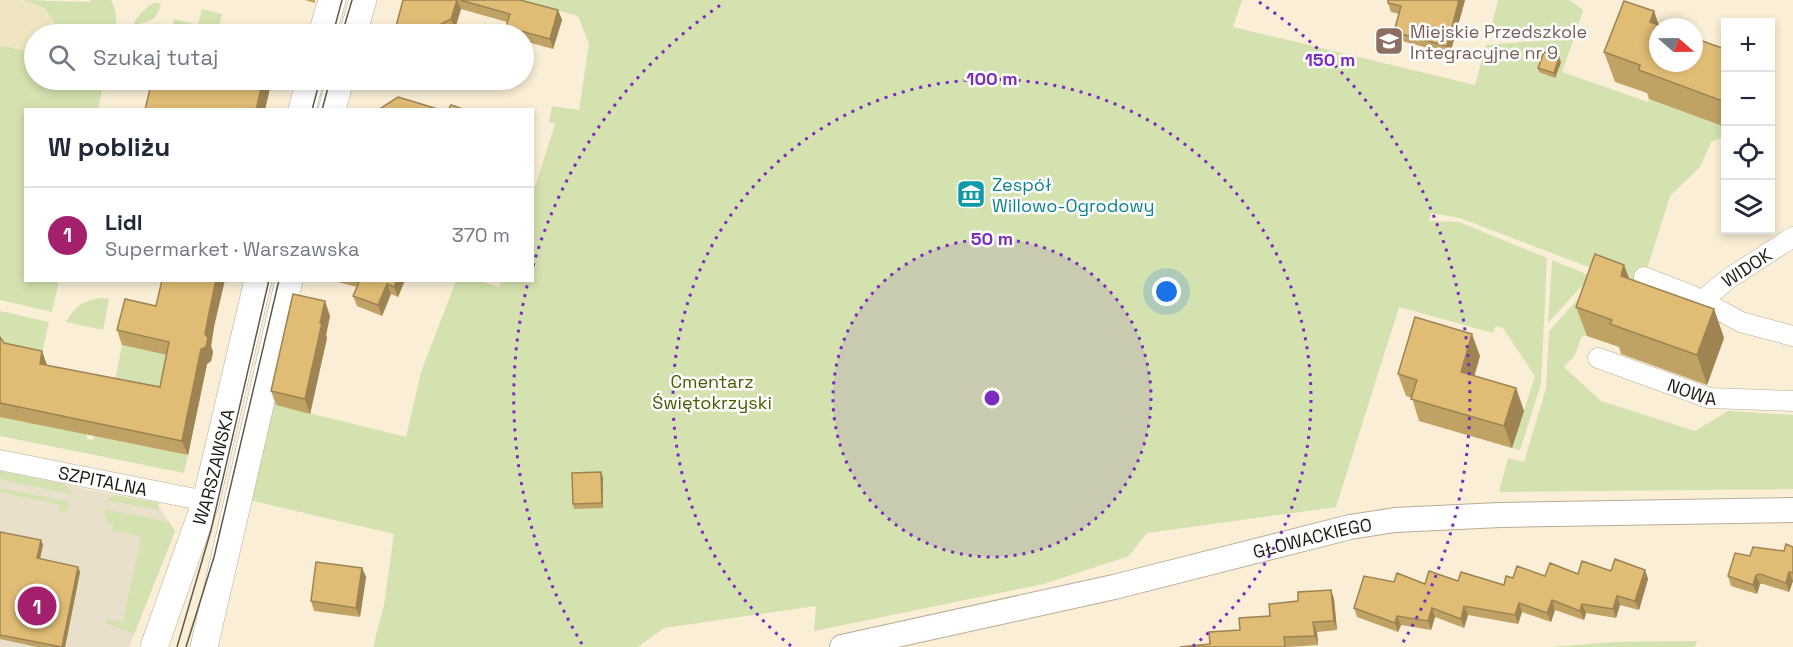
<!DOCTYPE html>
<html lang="pl">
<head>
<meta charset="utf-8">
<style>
  :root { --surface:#fff; --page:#f2f2f3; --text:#1f2937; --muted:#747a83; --line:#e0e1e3; --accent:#a5206c }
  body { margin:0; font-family:"Space Grotesk",sans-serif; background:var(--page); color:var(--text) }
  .controls { position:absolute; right:18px; top:18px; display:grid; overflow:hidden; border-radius:0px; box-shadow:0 3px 9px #0003 }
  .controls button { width:54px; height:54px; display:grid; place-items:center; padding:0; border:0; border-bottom:2px solid var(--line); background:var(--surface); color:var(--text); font:30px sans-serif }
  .compass { position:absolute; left:1649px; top:18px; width:54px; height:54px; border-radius:50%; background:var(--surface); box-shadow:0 3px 9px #0003; rotate:110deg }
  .you { position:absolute; left:1167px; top:292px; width:21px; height:21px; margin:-15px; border:4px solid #fff; border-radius:50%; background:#1a73e8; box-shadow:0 0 0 9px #1a73e833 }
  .badge { display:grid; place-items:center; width:39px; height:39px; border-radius:50%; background:var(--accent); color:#fff; font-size:20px; font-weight:700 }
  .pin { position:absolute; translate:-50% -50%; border:3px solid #fff; box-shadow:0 2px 6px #0006 }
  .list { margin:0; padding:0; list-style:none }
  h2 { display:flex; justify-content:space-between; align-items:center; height:78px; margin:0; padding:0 24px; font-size:26px }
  h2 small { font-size:20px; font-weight:400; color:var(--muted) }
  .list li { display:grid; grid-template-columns:39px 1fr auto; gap:18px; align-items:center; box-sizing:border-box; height:96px; padding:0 24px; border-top:2px solid var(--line) }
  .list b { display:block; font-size:22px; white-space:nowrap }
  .list p { margin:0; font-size:20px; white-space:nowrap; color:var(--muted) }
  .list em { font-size:20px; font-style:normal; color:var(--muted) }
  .icon { flex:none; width:33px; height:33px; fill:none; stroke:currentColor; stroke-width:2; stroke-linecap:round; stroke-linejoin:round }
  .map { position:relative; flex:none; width:1793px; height:647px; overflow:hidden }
  .search { position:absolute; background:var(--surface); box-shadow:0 3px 9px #0003; left:24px; top:24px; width:510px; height:66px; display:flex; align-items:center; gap:15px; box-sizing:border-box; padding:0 21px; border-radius:33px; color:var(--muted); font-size:22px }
  .panel { position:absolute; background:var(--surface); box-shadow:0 3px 9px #0003; left:24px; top:108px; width:510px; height:174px; border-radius:0px }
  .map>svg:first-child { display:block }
</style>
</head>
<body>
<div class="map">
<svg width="1793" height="647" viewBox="0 0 1793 647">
  <rect width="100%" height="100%" fill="#faeed6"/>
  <polygon fill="#e9e0cb" points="0,471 157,504 175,531 129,647 0,647"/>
  <g fill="#d4e2af">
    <path d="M23,0L90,2V0H111C117,12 117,22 115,34H59L60,31L44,8Z"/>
    <polygon points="518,0 1242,0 1233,27 1475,85 1486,45 1574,38 1562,72 1648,102 1649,99 1725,127 1725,136 1711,142 1700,167 1670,196 1646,272 1639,270 1633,284 1460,218 1431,213 1429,221 1459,222 1547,258 1541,384 1520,450 1512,448 1535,376 1503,328 1496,326 1493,333 1399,307 1336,507 1147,533 1129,556 1044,584 814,631 816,606 664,628 638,647 373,647 384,605 394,534 249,500 272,404 406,437 421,372 456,281 480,281 499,287 501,281 532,280 533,193 555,124 549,122 552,106 579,110 589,44 578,16"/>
    <polygon points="1498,0 1569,0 1583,10 1578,26 1490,32"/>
    <path d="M154,3H161C158,20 150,22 133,25C138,14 144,9 154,3Z"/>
    <polygon points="202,9 222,14 218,30 239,34 194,34 176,31 173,28 174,19 198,25"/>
    <polygon points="0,45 34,53 34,80 104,80 98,109 26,110 26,280 59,281 52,312 0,300"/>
    <polygon points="1552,260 1591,276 1548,323"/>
    <polygon points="1597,278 1587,336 1582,336 1575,355 1564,367 1601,401 1695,431 1728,411 1793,415 1793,489 1499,492 1508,458 1524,462 1546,388 1549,331"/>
    <path d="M101,298L109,299L103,330L66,322C74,307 84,300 101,298Z"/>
    <polygon points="0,311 49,322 42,353 0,344"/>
    <polygon points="122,345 175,357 165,402 113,392"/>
    <polygon points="0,416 87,434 87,439 93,440 94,436 188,455 184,473 0,436"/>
    <polygon points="0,471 65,484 74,495 0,479"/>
    <polygon points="0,488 66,501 69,503 68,509 65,512 59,512 60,505 0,492"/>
    <polygon points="116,495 159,503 158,510 106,500"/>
    <polygon points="105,509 169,522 175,531 134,634 106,623 107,619 123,622 141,537 112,530 114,524 108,523 104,513"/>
    <polygon points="1697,641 1695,647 1550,647 1615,642"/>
  </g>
  <path fill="#efe5c0" d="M0,0C36,0 40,1 60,31L59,34H34V53L0,45Z"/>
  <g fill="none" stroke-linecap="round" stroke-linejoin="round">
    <g stroke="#b8ac97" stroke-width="21">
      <g id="minor">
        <polyline points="1644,277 1693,296 1741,322 1793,336"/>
        <path id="s1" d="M1702,301L1728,279L1793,237"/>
        <path id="s2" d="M1598,358L1709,398L1793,401"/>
        <path id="s3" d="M0,460L206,501"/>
      </g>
    </g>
    <g stroke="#b8ac97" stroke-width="26">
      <g id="tertiary">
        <path id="s4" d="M842,647L1114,587L1350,527L1395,520L1500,515L1793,510"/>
      </g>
    </g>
    <g stroke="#b8ac97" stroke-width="28">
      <g id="secondary">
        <polyline points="322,34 332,0"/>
        <polyline points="353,34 363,0"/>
        <polyline points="302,110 310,80"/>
        <polyline points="332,110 340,80"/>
        <path id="s5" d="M154,647L206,501L258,280"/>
        <polyline points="204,647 289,280"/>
      </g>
    </g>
    <use href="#minor" stroke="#fff" stroke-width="20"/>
    <use href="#tertiary" stroke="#fff" stroke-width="24"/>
    <use href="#secondary" stroke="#fff" stroke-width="27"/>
    <g stroke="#5f584b" stroke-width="1.5">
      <polyline points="333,34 342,0"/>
      <polyline points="342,34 352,0"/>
      <polyline points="312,110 320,80"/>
      <polyline points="322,110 330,80"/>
      <polyline points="177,647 211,530 269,280"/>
      <polyline points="186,647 214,557 279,280"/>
    </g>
  </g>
  <g fill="#c1a265">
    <polygon points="305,0 315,0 315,3"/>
    <polygon points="403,0 520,0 558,10 562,20 553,49 524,41 524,34 509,34 506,27 507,22 461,9 455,29 445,34 394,34"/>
    <polygon points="1465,0 1450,54 1398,40 1394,32 1399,14 1391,12 1388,3"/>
    <polygon points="1654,11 1659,25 1725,49 1725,127 1649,99 1647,93 1615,82 1604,52"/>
    <polygon points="1561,62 1555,78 1539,72 1538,68"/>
    <polygon points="1624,265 1629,279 1714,309 1724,338 1707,385 1621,354 1619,347 1587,336 1576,307"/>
    <polygon points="330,280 405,280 398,297 391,294 382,316 357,306 353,296 357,287"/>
    <polygon points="156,306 214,327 211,346 213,352 211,361 207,364 188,455 0,417 0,337 4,343 42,351 47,365 160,387 167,355 122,345 117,330"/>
    <polygon points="330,316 326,335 327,338 310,414 276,405 271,391"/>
    <polygon points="1480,356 1474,376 1516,388 1524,411 1512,448 1419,421 1412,398 1406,396 1398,374"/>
    <polygon points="603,477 603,508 574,509 573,504"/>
    <polygon points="0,532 41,540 43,545 40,559 78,567 80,572 65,647 37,647 0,639"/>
    <polygon points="1793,547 1793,581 1789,592 1763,584 1760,584 1757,594 1731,586 1728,576 1750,556 1784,551"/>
    <polygon points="362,568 366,577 360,617 314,611 311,601"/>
    <polygon points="1645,570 1648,579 1639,610 1620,605 1616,618 1586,613 1584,620 1555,610 1551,622 1522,612 1518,624 1468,615 1464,628 1435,617 1431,630 1401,625 1398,632 1357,617 1354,608 1394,582 1425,584 1458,581 1504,585 1513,578"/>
    <polygon points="1331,590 1334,599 1337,630 1317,632 1318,645 1288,647 1180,647 1210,644 1298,601"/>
  </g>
  <g fill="#9d8452">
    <polygon points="457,0 461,9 455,29 451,19"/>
    <polygon points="1459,0 1465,0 1450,54 1447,46"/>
    <polygon points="558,10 562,20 553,49 550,39"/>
    <polygon points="1654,11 1659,27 1650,22"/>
    <polygon points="441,24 445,34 438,34"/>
    <polygon points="1559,57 1561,62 1555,78 1554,73"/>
    <polygon points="263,80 272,80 265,110 256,110"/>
    <polygon points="1624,265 1635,294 1621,276"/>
    <polygon points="216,280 225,280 214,327 211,346 213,352 211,361 207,364 188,455 182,441"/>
    <polygon points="397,280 405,280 398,297 394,287"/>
    <polygon points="387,284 391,294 382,316 378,305"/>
    <polygon points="325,301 330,316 326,335 327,338 310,414 305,399"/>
    <polygon points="1714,309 1724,338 1707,385 1697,355"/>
    <polygon points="1472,334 1480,356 1469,395 1461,372"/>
    <polygon points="42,351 47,366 40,364"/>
    <polygon points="1516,388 1524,411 1512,448 1504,426"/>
    <polygon points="601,472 603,477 603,508 602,503"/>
    <polygon points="41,540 43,545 39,563 37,558"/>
    <polygon points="78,567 80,572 65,647 62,647"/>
    <polygon points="362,568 366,577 360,617 356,608"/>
    <polygon points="1645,570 1648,579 1639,610 1635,601"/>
    <polygon points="1789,572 1793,581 1789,592 1786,583"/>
    <polygon points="1756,575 1760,584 1757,594 1753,585"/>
    <polygon points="1331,590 1334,599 1337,630 1334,621"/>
    <polygon points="1617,596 1620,605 1616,618 1613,609"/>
    <polygon points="1552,600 1555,610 1551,622 1547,613"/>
    <polygon points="1519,603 1522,612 1518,624 1515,615"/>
    <polygon points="1582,604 1586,613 1584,620 1580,611"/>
    <polygon points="1464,606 1468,615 1464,628 1461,619"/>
    <polygon points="1432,608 1435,617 1431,630 1428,621"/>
    <polygon points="1397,616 1401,625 1398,632 1395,623"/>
    <polygon points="1313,622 1317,632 1318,645 1315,636"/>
  </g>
  <g fill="#e0bc75" stroke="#9d8452" stroke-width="1.5">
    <polygon points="403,0 457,0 451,19 441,24 438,34 394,34"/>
    <polygon points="460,0 520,0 558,10 550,39 506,27 510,14"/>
    <polygon points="1388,0 1459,0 1447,46 1394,32 1401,6 1388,3"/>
    <polygon points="1624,1 1654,11 1650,22 1664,27 1658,27 1658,63 1694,63 1694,38 1725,49 1725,102 1639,70 1640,65 1604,52"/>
    <polygon points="1544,52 1559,57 1554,73 1538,68"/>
    <polygon points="152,80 263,80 256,110 145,110"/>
    <polygon points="398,97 441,110 378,110"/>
    <polygon points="451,105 466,110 448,110"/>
    <polygon points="1595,254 1624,265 1621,276 1714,309 1697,355 1610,324 1612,320 1576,307"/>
    <polygon points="162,280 216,280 209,313 205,334 208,338 206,347 201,349 182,441 0,403 0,337 4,343 42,351 40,364 160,387 169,342 117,330 125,299 156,306"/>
    <polygon points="360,280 397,280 394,287 387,284 378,305 353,296"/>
    <polygon points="293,294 325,301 320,323 322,323 305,399 271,391"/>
    <polygon points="1415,317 1472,334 1461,372 1516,388 1504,426 1411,399 1417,380 1398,374"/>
    <polygon points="601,472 602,503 573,504 572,473"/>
    <polygon points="0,532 41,540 37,558 78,567 62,647 0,635"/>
    <polygon points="1786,544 1793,547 1793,573 1789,572 1786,583 1760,574 1756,575 1753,585 1728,576 1735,553 1750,556 1753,547 1784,551"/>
    <polygon points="1615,559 1645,570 1635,601 1617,596 1613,609 1582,604 1580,611 1552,600 1547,613 1519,603 1515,615 1464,606 1461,619 1432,608 1428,621 1397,616 1395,623 1354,608 1364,576 1394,582 1397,573 1425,584 1429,571 1458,581 1461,572 1504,585 1506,576 1513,578 1517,566 1545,576 1550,563 1578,574 1582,561 1611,571"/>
    <polygon points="316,562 362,568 356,608 311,601"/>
    <polygon points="1331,590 1334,621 1313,622 1315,636 1284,637 1285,647 1180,647 1210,644 1209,632 1240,630 1239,618 1270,616 1269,604 1298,601 1298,592"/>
  </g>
  <circle cx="992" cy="398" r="159" fill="#7b2cbf" fill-opacity=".12"/>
  <g fill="none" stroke="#7b2cbf" stroke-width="3" stroke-dasharray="3 6">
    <circle cx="992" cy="398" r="159"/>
    <path d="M791 646A319 319 0 1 1 1193 646"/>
    <path d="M582 644A478 478 0 0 1 528 282M533 266A478 478 0 0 1 725 2M1259 2A478 478 0 0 1 1402 644"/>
  </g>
  <defs>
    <g id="school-square" transform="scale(1.5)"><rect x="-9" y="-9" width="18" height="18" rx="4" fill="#8d6e63" stroke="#fff"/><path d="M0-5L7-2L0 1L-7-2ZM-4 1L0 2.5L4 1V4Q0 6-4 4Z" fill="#fff"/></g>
    <g id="museum-square" transform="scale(1.5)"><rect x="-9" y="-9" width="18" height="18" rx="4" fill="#0f9aa8" stroke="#fff"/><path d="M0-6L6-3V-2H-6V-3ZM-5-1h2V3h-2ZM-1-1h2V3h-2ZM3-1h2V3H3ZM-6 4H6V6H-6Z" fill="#fff"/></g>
  </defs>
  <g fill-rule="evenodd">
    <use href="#school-square" x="1389" y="41"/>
    <use href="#museum-square" x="971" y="194"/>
  </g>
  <g text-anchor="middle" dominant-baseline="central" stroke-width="5" stroke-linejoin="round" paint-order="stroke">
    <g font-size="18" fill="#785e54" stroke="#fff" text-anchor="start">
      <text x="1410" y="31">Miejskie Przedszkole<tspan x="1410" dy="21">Integracyjne nr 9</tspan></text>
    </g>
    <g font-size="18" fill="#0d838f" stroke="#fff" text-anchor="start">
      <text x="992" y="184">Zespół<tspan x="992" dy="21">Willowo-Ogrodowy</tspan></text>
    </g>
    <g font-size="18" fill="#1f1b12" stroke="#fff">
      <text stroke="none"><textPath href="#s1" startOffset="56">WIDOK</textPath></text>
      <text stroke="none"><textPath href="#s2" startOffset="100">NOWA</textPath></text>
      <text stroke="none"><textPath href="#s5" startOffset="190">WARSZAWSKA</textPath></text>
      <text stroke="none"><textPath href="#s3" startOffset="105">SZPITALNA</textPath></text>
      <text stroke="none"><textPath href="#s4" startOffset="483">GŁOWACKIEGO</textPath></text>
    </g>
    <g font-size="18" fill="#4b5a02" stroke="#fff">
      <text x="712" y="381">Cmentarz<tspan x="712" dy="21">Świętokrzyski</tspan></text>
    </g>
  </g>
  <circle cx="992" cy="398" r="9" fill="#7b2cbf" stroke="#fff" stroke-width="3"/>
  <g font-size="18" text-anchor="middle" font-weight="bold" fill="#7b2cbf" stroke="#fff" stroke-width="5" stroke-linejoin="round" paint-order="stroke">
    <text x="1330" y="66">150 m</text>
    <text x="992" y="85">100 m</text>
    <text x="992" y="245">50 m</text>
  </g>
</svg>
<div class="controls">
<button>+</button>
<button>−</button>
<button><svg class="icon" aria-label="locate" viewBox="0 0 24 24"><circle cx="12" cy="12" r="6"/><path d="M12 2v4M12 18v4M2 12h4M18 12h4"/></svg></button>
<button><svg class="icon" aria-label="layers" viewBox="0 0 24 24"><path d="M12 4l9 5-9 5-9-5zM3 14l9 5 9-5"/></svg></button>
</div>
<svg class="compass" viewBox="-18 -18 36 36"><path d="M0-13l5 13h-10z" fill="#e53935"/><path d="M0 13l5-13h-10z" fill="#747a83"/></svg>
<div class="you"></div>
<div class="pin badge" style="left:37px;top:606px">1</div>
<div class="search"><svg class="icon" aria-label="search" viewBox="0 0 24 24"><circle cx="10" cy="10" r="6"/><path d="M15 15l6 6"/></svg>Szukaj tutaj</div>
<section class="panel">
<h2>W pobliżu<small></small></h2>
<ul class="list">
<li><span class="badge">1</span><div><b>Lidl</b><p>Supermarket · Warszawska</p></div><em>370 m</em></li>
</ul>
</section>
</div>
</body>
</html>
